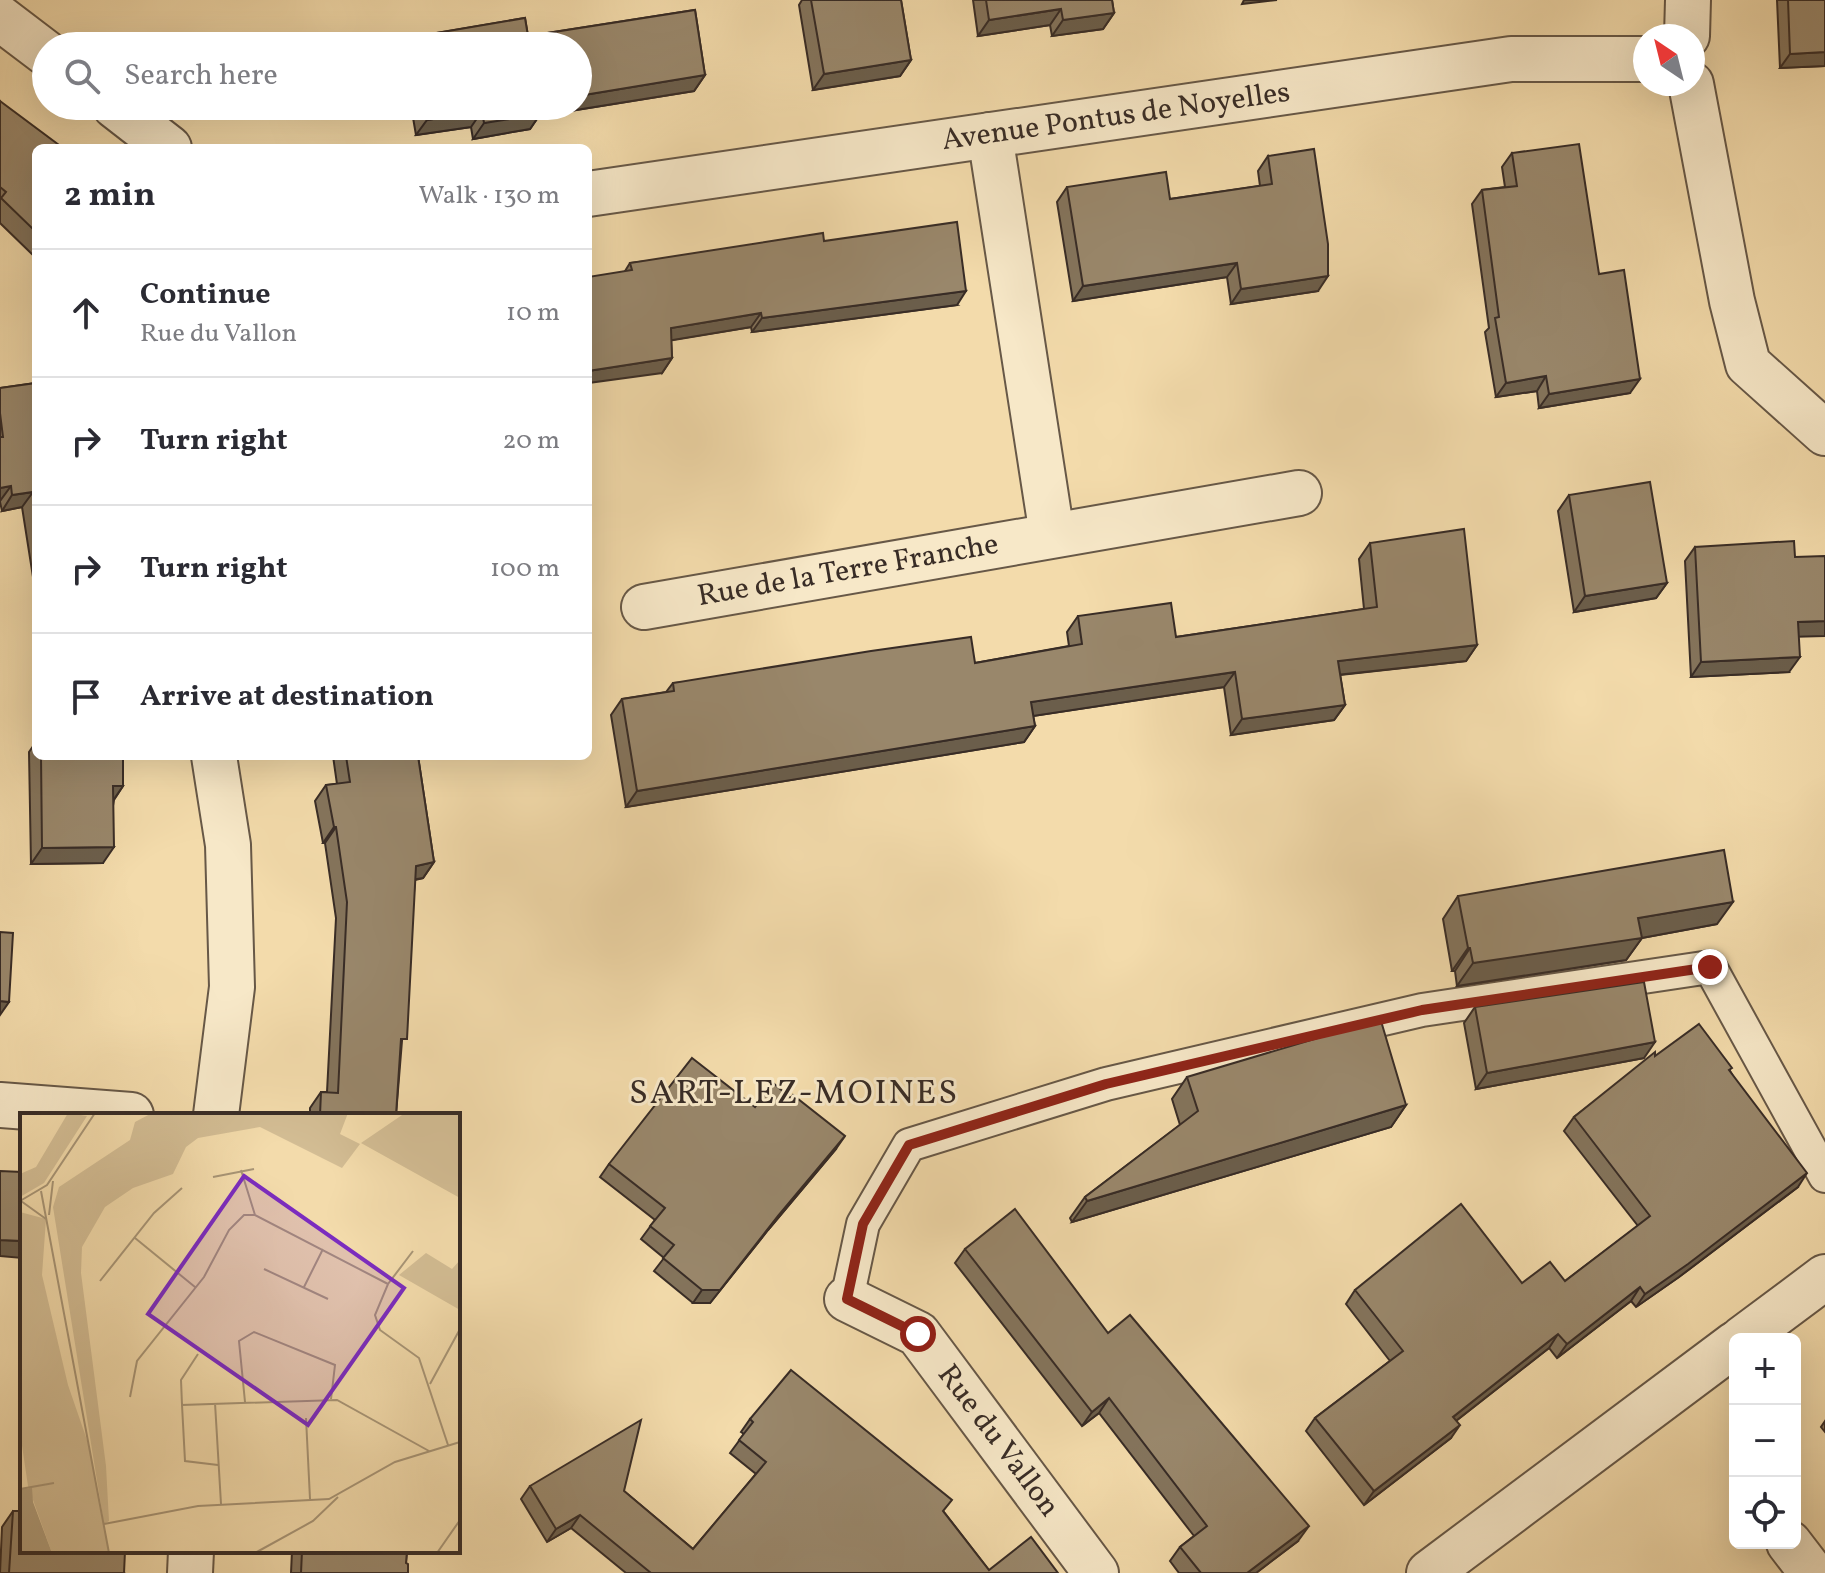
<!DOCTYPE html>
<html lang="en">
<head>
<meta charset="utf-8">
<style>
  :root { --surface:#fff; --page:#f7f7f7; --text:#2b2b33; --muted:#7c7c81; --line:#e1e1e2 }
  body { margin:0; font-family:Vollkorn,serif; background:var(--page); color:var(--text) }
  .controls { position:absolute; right:24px; bottom:24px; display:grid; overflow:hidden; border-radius:12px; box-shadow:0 8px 32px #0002 }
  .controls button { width:72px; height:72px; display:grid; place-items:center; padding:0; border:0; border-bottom:2px solid var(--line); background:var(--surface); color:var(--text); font:40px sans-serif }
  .compass { position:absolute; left:1633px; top:24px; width:72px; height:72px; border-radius:50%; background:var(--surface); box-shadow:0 8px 32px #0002; rotate:325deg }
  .stop { position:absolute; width:24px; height:24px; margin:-18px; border:6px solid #8f2418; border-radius:50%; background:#fff }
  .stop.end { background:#8f2418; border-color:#fff; box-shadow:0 2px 8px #0008 }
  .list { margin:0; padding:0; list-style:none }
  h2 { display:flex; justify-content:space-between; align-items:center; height:104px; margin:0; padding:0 32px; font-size:34px }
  h2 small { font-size:26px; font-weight:400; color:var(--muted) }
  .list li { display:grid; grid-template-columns:52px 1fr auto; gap:24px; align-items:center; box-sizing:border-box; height:128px; padding:0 32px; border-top:2px solid var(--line) }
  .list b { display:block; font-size:30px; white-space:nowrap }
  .list p { margin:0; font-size:26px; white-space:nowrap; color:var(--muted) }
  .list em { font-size:26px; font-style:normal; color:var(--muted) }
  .icon { flex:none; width:44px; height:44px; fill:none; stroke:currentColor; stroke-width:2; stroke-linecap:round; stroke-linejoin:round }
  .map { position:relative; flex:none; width:1825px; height:1573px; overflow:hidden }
  .search { position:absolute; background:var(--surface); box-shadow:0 8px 32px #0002; left:32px; top:32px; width:560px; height:88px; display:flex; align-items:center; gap:20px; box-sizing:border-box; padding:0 28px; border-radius:44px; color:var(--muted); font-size:30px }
  .panel { position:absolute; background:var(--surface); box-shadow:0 8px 32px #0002; left:32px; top:144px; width:560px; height:616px; border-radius:12px }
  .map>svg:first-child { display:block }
</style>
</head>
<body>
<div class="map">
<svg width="1825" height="1573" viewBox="0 0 1825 1573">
  <rect width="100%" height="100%" fill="#f3dbab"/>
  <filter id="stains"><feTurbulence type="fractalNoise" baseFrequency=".0025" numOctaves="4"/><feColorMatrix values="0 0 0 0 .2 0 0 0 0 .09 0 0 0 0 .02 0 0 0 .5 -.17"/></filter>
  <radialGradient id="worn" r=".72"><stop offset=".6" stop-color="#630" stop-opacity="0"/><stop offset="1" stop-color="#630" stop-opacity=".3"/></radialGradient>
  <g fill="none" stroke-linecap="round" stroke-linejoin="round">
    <g stroke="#675847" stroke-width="36">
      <polyline id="lane" points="847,1299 863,1224 909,1145 1106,1084 1422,1010 1710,967 1825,1176"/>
    </g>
    <g stroke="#675847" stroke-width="48">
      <g id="street">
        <polyline points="0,18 46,53"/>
        <polyline points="1687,36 1688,0"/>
        <polyline points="1691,84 1732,301 1748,364 1825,433"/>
        <polyline points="115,106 169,148"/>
        <polyline points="990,135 1052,535"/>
        <polyline points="588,194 1511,59 1645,59"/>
        <polyline points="644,607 1299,493"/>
        <polyline points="214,756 228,845 232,987 216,1115"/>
        <polyline points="0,1105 131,1115"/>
        <polyline points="847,1299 918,1334 1096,1573"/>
        <polyline points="1742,1339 1825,1277"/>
        <polyline points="1789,1543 1812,1573"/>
        <polyline points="190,1573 191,1551"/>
        <polyline points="1429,1573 1735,1344"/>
      </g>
    </g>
    <use href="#lane" stroke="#f7e8c8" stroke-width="32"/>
    <use href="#street" stroke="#f7e8c8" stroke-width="44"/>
  </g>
  <g fill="#84745c" stroke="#382c26" stroke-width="2">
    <polygon points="802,0 901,0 911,60 900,76 813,90 799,5"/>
    <polygon points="973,0 1112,0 1114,13 1103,29 1052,36 1050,25 978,36"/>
    <polygon points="1777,0 1825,0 1825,66 1780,68"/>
    <polygon points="695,10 705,75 694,91 539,116 530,129 473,139 471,127 416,135 411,106 578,106 578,46 407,46 413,37 525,18 528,36"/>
    <polygon points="0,101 36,148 36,258 0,223"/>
    <polygon points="1512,153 1599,274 1630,393 1539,408 1537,391 1496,397 1485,332 1489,328 1472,204 1482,190 1505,187 1502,167"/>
    <polygon points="1268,156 1318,291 1231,304 1227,277 1073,301 1057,202 1067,187 1170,199 1260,186 1258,171"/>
    <polygon points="824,241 957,305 752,332 751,327 671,340 672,358 662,373 625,271 630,263"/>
    <polygon points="36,383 36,596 22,507 2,511 0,502 0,388"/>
    <polygon points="1569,495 1667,583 1656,598 1574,612 1558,511"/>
    <polygon points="1370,543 1477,645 1466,661 1340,675 1345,705 1334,720 1231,735 1224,687 1033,716 1035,726 1024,742 626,807 611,715 622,699 666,692 673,683 975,663 1069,646 1067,632 1078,616 1176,637 1364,609 1359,559"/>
    <polygon points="1695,547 1789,672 1691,677 1685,561"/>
    <polygon points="36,742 36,756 123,756 123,786 114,800 103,863 31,864 29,752"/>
    <polygon points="333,756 418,756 434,862 423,878 415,880 396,1115 310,1115 310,1108 321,1092 327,1092 336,918 325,843 323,843 315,801 326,785 337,784"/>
    <polygon points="1458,896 1717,924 1642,938 1626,960 1457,986 1455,971 1452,971 1443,919"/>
    <polygon points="1475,1007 1644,1058 1476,1089 1464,1023"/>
    <polygon points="1655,1056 1730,1071 1798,1187 1679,1277 1636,1307 1631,1301 1557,1358 1549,1348 1456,1421 1451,1438 1364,1505 1306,1431 1315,1418 1390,1361 1346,1304 1355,1290 1565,1281 1638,1226 1564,1131 1574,1117"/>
    <polygon points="1187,1077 1406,1105 1391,1127 1072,1222 1070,1218 1085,1197 1180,1125 1172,1099"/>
    <polygon points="755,1107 836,1149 768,1230 710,1303 693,1303 654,1271 664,1258 641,1239 655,1220 600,1177 609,1164"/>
    <polygon points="965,1249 1108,1333 1298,1541 1256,1573 1179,1573 1170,1561 1180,1547 1194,1536 1099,1413 1082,1426 955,1263"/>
    <polygon points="750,1419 944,1512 989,1570 1058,1573 626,1573 571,1528 547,1542 521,1499 530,1486 624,1491 693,1549 756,1474 730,1453 744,1434 741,1432"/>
    <polygon points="1825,1421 1825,1432 1821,1427"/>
    <polygon points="13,1511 124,1573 0,1573 2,1527"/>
    <polygon points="292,1551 407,1551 406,1563 408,1573 291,1573"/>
  </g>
  <g fill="#6b5e4b" stroke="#382c26" stroke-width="2">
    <polygon points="1244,0 1277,0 1242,4"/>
    <polygon points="1061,9 1050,25 978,36 989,20"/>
    <polygon points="1114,13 1103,29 1052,36 1063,20"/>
    <polygon points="1825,52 1825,66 1780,68 1790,54"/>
    <polygon points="911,60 900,76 813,90 824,74"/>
    <polygon points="705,75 694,91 539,116 530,129 473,139 484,123 537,106 578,106 578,96"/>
    <polygon points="482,111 471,127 416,135 427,120"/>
    <polygon points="1237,263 1227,277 1073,301 1083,286"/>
    <polygon points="1328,276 1318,291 1231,304 1241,289"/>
    <polygon points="966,291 957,305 752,332 762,318"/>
    <polygon points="761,313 751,327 661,342 671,328"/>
    <polygon points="672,358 662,373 588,383 588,371"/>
    <polygon points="1546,376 1537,391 1496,397 1506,383"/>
    <polygon points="1640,379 1630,393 1539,408 1549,394"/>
    <polygon points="11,486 0,501 0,488"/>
    <polygon points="33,492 22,507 2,511 12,495"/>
    <polygon points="1667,583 1656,598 1574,612 1585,596"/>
    <polygon points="1825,621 1825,636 1788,637 1798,622"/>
    <polygon points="1477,645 1466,661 1327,676 1338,661"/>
    <polygon points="1800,657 1789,672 1691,677 1701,662"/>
    <polygon points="1235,672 1224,687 1020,718 1031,702"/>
    <polygon points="1345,705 1334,720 1231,735 1242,719"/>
    <polygon points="1035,726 1024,742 626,807 637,791"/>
    <polygon points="113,786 123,786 112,802"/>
    <polygon points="334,827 336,827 325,843 323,843"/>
    <polygon points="114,847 103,863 31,864 42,848"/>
    <polygon points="434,862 423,878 405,881 416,866"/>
    <polygon points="1733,902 1717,924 1636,939 1642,938 1626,960 1457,986 1473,963 1638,918"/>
    <polygon points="1468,948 1470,948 1455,971 1452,971"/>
    <polygon points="0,1001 9,1002 0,1015"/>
    <polygon points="1655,1042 1644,1058 1476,1089 1487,1073"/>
    <polygon points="1406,1105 1391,1127 1072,1222 1087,1201"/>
    <polygon points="845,1136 836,1149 768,1230 710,1303 693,1303 702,1290"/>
    <polygon points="1807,1173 1798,1187 1679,1277 1636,1307 1645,1294"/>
    <polygon points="0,1240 22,1241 22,1258 0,1256"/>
    <polygon points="1640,1287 1631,1301 1557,1358 1567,1344"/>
    <polygon points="1558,1334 1549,1348 1443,1431 1453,1417"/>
    <polygon points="1109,1398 1099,1413 1082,1426 1092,1412"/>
    <polygon points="1460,1425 1451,1438 1364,1505 1374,1491"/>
    <polygon points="580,1515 571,1528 547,1542 556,1529"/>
    <polygon points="1309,1526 1298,1541 1256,1573 1247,1573"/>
  </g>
  <g fill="#99876b" stroke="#382c26" stroke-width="2">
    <polygon points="811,0 901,0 911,60 824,74"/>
    <polygon points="986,0 1112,0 1114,13 1063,20 1061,9 989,20"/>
    <polygon points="1788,0 1825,0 1825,52 1790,54"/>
    <polygon points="695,10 705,75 578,96 578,46 415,46 413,37 525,18 528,36"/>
    <polygon points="0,101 63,148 36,148 36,232 1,198 6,192 0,187"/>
    <polygon points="424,106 540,106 541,114 484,123 482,111 427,120"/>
    <polygon points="1579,144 1599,274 1624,270 1640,379 1549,394 1546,376 1506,383 1495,318 1499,317 1482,190 1517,186 1512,153"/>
    <polygon points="1314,149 1328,244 1328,276 1241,289 1237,263 1083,286 1067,187 1166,172 1170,199 1272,184 1268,156"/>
    <polygon points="957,222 966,291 762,318 761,313 671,328 672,358 588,371 588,277 632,270 630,263 823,233 824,241"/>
    <polygon points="36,383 36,512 33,492 12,495 11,486 0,488 0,437 3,437 0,413 0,388"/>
    <polygon points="1650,482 1667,583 1585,596 1569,495"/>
    <polygon points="1464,529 1477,645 1338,661 1345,705 1242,719 1235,672 1031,702 1035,726 637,791 622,699 674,691 673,683 871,651 971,637 975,663 1082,644 1078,616 1171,603 1176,637 1377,607 1370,543"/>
    <polygon points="1794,541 1795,557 1825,556 1825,621 1798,622 1800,657 1701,662 1695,547"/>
    <polygon points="41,756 123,756 123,786 113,786 114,847 42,848"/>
    <polygon points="346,756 418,756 434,862 416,866 407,1039 401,1039 396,1115 320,1115 321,1092 338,1093 347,902 336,827 334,827 326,785 350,782"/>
    <polygon points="1724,850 1733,902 1638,918 1642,938 1473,963 1470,948 1468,948 1458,896"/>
    <polygon points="0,932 13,933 9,1002 0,1001"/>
    <polygon points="1644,982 1655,1042 1487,1073 1475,1007"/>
    <polygon points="1381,1021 1406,1105 1087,1201 1085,1197 1198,1111 1187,1077 1348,1029"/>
    <polygon points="1699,1024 1732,1068 1729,1070 1807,1173 1688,1264 1645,1294 1640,1287 1567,1344 1558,1334 1453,1417 1460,1425 1374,1491 1315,1418 1403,1351 1355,1290 1461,1204 1522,1283 1550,1262 1565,1281 1650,1216 1574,1117 1655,1052 1655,1056"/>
    <polygon points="692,1058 755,1107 773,1083 791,1098 793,1095 845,1136 778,1216 720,1290 702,1290 663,1258 674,1245 650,1226 665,1208 609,1164"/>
    <polygon points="0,1171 22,1172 22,1241 0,1240"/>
    <polygon points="1015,1209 1108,1333 1130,1315 1309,1526 1247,1573 1201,1573 1180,1547 1207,1526 1109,1398 1092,1412 965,1249"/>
    <polygon points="791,1370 952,1500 943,1511 989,1570 1031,1537 1058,1573 651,1573 580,1515 556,1529 530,1486 641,1420 624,1491 693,1549 766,1462 739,1440 753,1422 750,1419"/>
    <polygon points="13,1511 22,1511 22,1551 125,1551 124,1573 9,1573"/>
    <polygon points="302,1551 407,1551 406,1563 408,1564 408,1573 301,1573"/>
  </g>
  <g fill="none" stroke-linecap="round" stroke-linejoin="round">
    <polyline stroke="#8f2418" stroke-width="10" points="918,1334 847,1299 863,1224 909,1145 1106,1084 1422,1010 1710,967"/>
  </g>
  <g text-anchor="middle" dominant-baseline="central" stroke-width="6" stroke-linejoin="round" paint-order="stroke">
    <g font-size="30" fill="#382c26" stroke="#f7e8c8">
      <text transform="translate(1116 117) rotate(-8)">Avenue Pontus de Noyelles</text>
      <text transform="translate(848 571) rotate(-10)">Rue de la Terre Franche</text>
      <text transform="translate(998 1441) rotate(53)">Rue du Vallon</text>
    </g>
    <g font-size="34" letter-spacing="2" fill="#382c26" stroke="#f7e8c8">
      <text x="794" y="1094">SART-LEZ-MOINES</text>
    </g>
  </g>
  <g transform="translate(20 1113)">
    <rect width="440" height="440" fill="#f3dbab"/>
    <path d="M385,0L440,1V85L341,30ZM0,99L26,106L22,162L48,272L68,330L89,440H32L8,373L0,319ZM406,140L432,156L440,147V197L379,162Z" fill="#d3bd94"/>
    <path d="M48,0L67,3L24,70L0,84V61L16,54ZM132,0H328L320,21L340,31L322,55L240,14L178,25L166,34L153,61L113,75L85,94L62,134L61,160L86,353L89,408L84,411L33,94L39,74L110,27L115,9Z" fill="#d3bd94"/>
    <path d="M12,375L13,389L32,440H0V376Z" fill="#b3a07e"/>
    <path fill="none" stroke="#a89576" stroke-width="2" d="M221,57L235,102M193,64L234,56M21,78L89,440M0,88L27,72L75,0M1,88L26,106M29,102L33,68M115,125L175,174M393,138L368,171L355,202L360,217L399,245L428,332M244,156L308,186M80,168L134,100L162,75M284,174L303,136M410,271L440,216M110,284L117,248L184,164L209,117L224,102H235L368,171M225,289L219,228L234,219L315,252L311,286M195,290L201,391M162,292L161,267L178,241M286,305L290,386M198,352L165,348L162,292L317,287L409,338M0,376L34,370M84,411L178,393L309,386L375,349L440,329M235,440L293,408L318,384M417,440L440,407"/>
    <path fill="#7b2cbf" fill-opacity="0.15" stroke="#7b2cbf" stroke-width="4" d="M224,63L384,175L288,312L128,201Z"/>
    <rect width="440" height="440" fill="none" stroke="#382c26" stroke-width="4"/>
  </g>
  <rect width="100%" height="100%" filter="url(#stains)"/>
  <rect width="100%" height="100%" fill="url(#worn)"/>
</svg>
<div class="controls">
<button>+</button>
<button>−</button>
<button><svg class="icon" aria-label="locate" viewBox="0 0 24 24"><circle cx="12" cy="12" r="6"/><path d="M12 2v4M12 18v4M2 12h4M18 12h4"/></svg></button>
</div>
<svg class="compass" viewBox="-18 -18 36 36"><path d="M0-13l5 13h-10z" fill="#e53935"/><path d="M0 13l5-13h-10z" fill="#7c7c81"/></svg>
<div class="stop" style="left:918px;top:1334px"></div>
<div class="stop end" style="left:1710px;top:967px"></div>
<div class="search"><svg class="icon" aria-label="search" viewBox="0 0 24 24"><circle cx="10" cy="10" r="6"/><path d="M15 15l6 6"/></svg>Search here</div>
<section class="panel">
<h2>2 min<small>Walk · 130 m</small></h2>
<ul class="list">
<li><svg class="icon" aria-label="ahead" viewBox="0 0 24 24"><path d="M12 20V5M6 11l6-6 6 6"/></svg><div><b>Continue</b><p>Rue du Vallon</p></div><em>10 m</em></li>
<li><svg class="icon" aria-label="right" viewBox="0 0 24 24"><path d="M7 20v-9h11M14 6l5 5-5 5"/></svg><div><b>Turn right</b></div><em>20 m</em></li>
<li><svg class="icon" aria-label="right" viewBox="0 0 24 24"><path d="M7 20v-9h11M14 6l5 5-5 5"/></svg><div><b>Turn right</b></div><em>100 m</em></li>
<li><svg class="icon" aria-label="arrive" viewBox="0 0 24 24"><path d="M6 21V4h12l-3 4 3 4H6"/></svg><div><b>Arrive at destination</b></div></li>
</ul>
</section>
</div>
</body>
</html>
